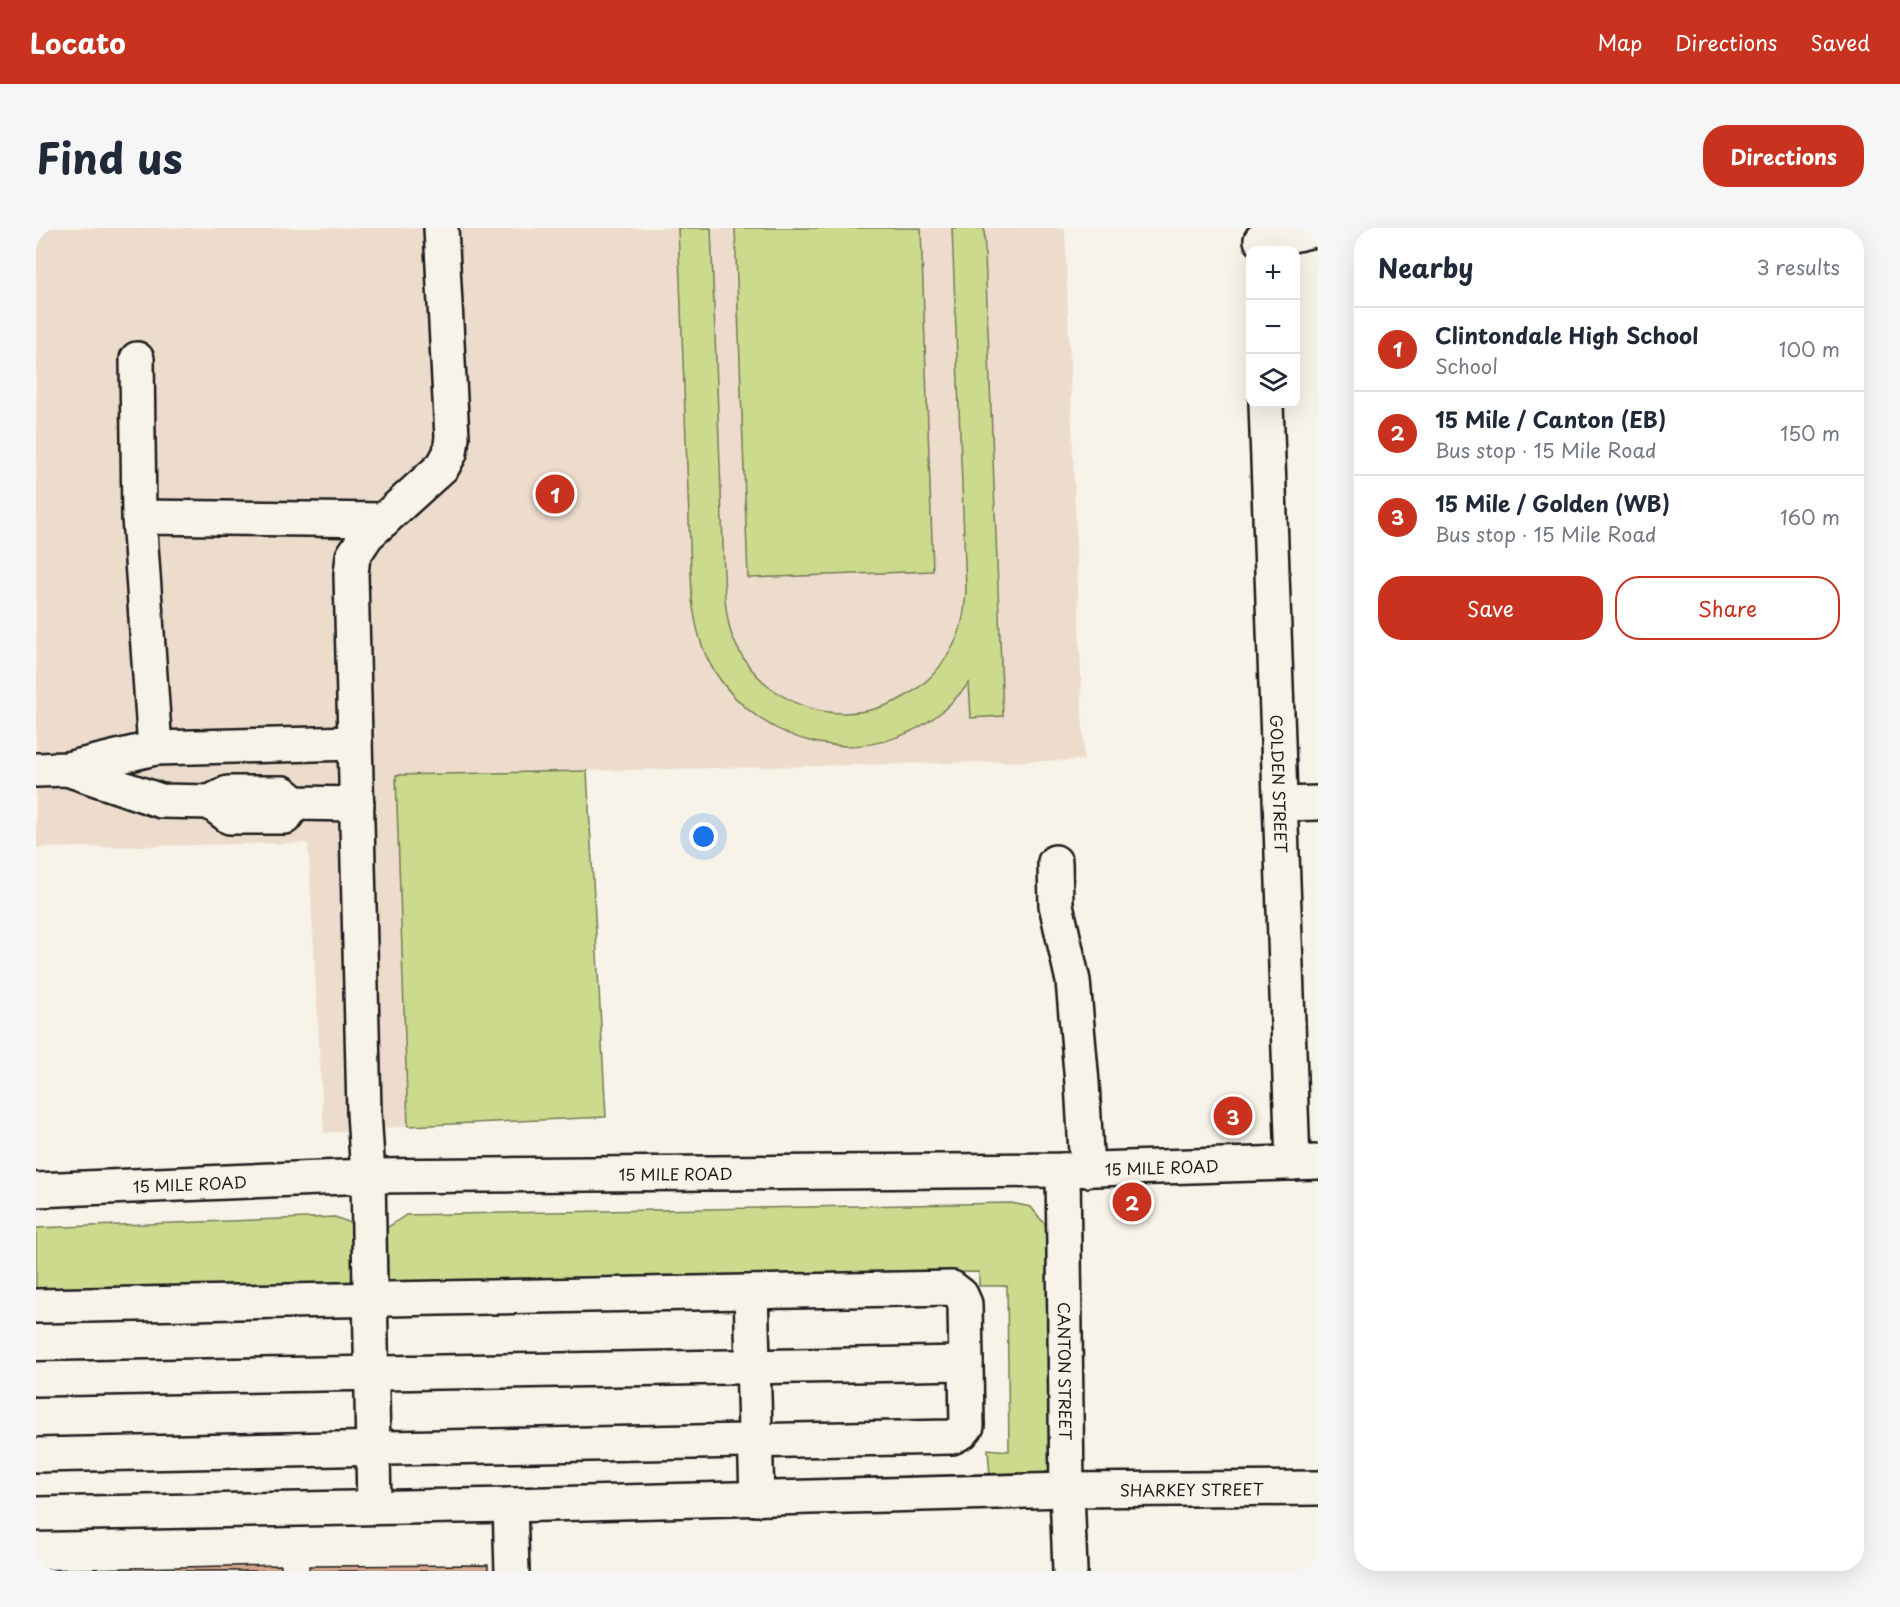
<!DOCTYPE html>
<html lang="en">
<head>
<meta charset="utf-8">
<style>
  :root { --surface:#fff; --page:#f6f6f7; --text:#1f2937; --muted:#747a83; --line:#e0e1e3; --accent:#c8321e }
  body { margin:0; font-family:"Playpen Sans",sans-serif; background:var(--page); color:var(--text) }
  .controls { position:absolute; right:18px; top:18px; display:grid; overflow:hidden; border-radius:12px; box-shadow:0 6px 24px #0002 }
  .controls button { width:54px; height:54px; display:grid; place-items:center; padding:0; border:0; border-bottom:2px solid var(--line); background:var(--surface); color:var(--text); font:30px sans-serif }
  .you { position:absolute; left:668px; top:609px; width:21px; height:21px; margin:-15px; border:4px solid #fff; border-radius:50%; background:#1a73e8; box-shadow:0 0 0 9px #1a73e833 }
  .badge { display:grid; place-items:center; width:39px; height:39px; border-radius:50%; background:var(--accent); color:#fff; font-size:20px; font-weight:700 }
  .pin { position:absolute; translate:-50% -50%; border:3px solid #fff; box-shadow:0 2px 6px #0006 }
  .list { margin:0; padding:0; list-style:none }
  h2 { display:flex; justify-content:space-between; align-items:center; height:78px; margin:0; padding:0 24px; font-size:26px }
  h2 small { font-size:20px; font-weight:400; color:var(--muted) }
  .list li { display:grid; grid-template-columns:39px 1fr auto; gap:18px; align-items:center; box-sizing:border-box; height:84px; padding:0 24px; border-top:2px solid var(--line) }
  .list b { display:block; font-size:22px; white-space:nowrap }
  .list p { margin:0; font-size:20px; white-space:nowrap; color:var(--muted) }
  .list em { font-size:20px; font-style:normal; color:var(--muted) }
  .actions { display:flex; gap:12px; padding:18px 24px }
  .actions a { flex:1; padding:14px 0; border:2px solid var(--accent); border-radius:24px; text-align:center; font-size:21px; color:var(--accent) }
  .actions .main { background:var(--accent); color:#fff }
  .icon { flex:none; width:33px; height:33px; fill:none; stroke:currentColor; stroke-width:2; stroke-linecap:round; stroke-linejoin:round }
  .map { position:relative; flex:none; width:1282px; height:1343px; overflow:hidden; border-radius:24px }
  header { display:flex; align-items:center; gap:36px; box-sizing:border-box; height:84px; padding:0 30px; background:var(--accent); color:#fff }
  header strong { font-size:28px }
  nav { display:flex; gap:33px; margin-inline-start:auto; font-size:21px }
  .intro { display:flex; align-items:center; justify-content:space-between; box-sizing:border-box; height:144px; padding:0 36px }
  h1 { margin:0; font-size:42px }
  .button { padding:15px 27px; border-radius:24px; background:var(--accent); color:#fff; font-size:21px; font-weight:700 }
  main { display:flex; gap:36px; padding:0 36px }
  aside { flex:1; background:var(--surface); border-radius:24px; box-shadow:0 6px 24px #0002 }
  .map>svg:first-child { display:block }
</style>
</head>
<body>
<header>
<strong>Locato</strong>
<nav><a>Map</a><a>Directions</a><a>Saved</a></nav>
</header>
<div class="intro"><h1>Find us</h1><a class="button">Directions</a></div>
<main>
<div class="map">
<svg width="1282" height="1343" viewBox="0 0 1282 1343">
  <rect width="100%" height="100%" fill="#f7f3e8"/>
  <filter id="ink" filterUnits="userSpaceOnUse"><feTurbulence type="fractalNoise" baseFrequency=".0167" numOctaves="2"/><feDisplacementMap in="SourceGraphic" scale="12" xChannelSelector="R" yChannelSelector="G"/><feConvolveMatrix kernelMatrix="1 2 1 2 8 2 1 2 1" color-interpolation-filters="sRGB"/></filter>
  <g filter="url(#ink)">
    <polygon fill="#eddccc" points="0,0 1029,0 1048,532 361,547 372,898 288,905 272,615 0,620"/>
    <g fill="#ccda8e" stroke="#747b55" stroke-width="1.5">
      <path d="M642,0H675L689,370C690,382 692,394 695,405C703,427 717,446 735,460C795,507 883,485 917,418C927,400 929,381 930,361L916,0H948L967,488L935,490L933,455C924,466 915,476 904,485C830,544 725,520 677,441C664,420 659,396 656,371Z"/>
      <polygon points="699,0 885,0 897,343 712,350"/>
      <polygon points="551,543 570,889 372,898 360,547"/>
      <path d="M975,975L995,979L1015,1004L1020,1239C1000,1252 977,1249 954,1248L952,1221L973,1223L971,1058H943V1044L652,1047L352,1054L348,1002L370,987Z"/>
      <polygon points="299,989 315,995 321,1008 319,1050 310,1056 0,1065 0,1000"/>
    </g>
    <g fill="#d7a58b" stroke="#1c1c1c" stroke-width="1.5">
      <polygon points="245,1337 245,1343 0,1343 0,1342"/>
      <polygon points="452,1337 452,1343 273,1343 273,1338"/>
    </g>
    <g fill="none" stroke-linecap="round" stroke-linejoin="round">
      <g stroke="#1c1c1c" stroke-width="38">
        <g id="minor">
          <polyline points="1225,12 1248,9 1282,1"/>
          <polyline points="101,131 103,289 348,292"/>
          <path id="s1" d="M1230,176L1257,935"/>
          <polyline points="103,289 119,520 319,515"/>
          <polyline points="31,541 125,573 174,574 192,565 247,565 259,575 321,576"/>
          <polyline points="0,542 31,541 119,520"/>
          <polyline points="174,574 194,589 249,589 259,575"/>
          <polyline points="1245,576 1282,575"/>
          <polyline points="1019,634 1020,677 1037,753 1046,855 1051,942"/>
          <path id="s2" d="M1027,942L1031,1262L1034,1343"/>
          <polyline points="715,1064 721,1271"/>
          <polyline points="0,1078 916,1060 925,1067 929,1076 931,1198 926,1204 916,1209 0,1227"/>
          <polyline points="0,1151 930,1135"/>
          <polyline points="474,1277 476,1343"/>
          <polyline points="338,1279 332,948 328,884 315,346 317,328 331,307 407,238 414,225 416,209 405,0"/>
          <path id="s3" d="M0,1286L474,1277L1031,1262L1282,1260"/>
        </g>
      </g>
      <g stroke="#1c1c1c" stroke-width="38">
        <g id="major">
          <path id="s4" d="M0,962L332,948L1027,942L1282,934"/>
        </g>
      </g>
      <use href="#minor" stroke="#f7f3e8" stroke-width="33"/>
      <use href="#major" stroke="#f7f3e8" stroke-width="33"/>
    </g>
  </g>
  <g text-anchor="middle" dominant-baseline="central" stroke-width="4.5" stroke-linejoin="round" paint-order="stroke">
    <g font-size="16" fill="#1c1c1c" stroke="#f7f3e8">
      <text stroke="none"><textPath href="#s1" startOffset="380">GOLDEN STREET</textPath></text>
      <text stroke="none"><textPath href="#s4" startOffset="1126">15 MILE ROAD</textPath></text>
      <text stroke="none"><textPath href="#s4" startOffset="640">15 MILE ROAD</textPath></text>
      <text stroke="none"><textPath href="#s4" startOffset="154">15 MILE ROAD</textPath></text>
      <text stroke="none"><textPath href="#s2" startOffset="201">CANTON STREET</textPath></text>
      <text stroke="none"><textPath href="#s3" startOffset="1156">SHARKEY STREET</textPath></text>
    </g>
  </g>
</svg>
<div class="controls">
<button>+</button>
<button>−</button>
<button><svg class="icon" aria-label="layers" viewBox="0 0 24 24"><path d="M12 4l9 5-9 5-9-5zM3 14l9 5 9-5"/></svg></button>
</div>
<div class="you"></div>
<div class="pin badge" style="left:519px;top:266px">1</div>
<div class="pin badge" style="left:1096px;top:974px">2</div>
<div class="pin badge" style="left:1197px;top:888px">3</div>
</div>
<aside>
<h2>Nearby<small>3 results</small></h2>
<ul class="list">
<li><span class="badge">1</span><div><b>Clintondale High School</b><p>School</p></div><em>100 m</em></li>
<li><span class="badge">2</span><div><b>15 Mile / Canton (EB)</b><p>Bus stop · 15 Mile Road</p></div><em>150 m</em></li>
<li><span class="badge">3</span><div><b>15 Mile / Golden (WB)</b><p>Bus stop · 15 Mile Road</p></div><em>160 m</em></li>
</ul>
<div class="actions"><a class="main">Save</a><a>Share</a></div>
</aside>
</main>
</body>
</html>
